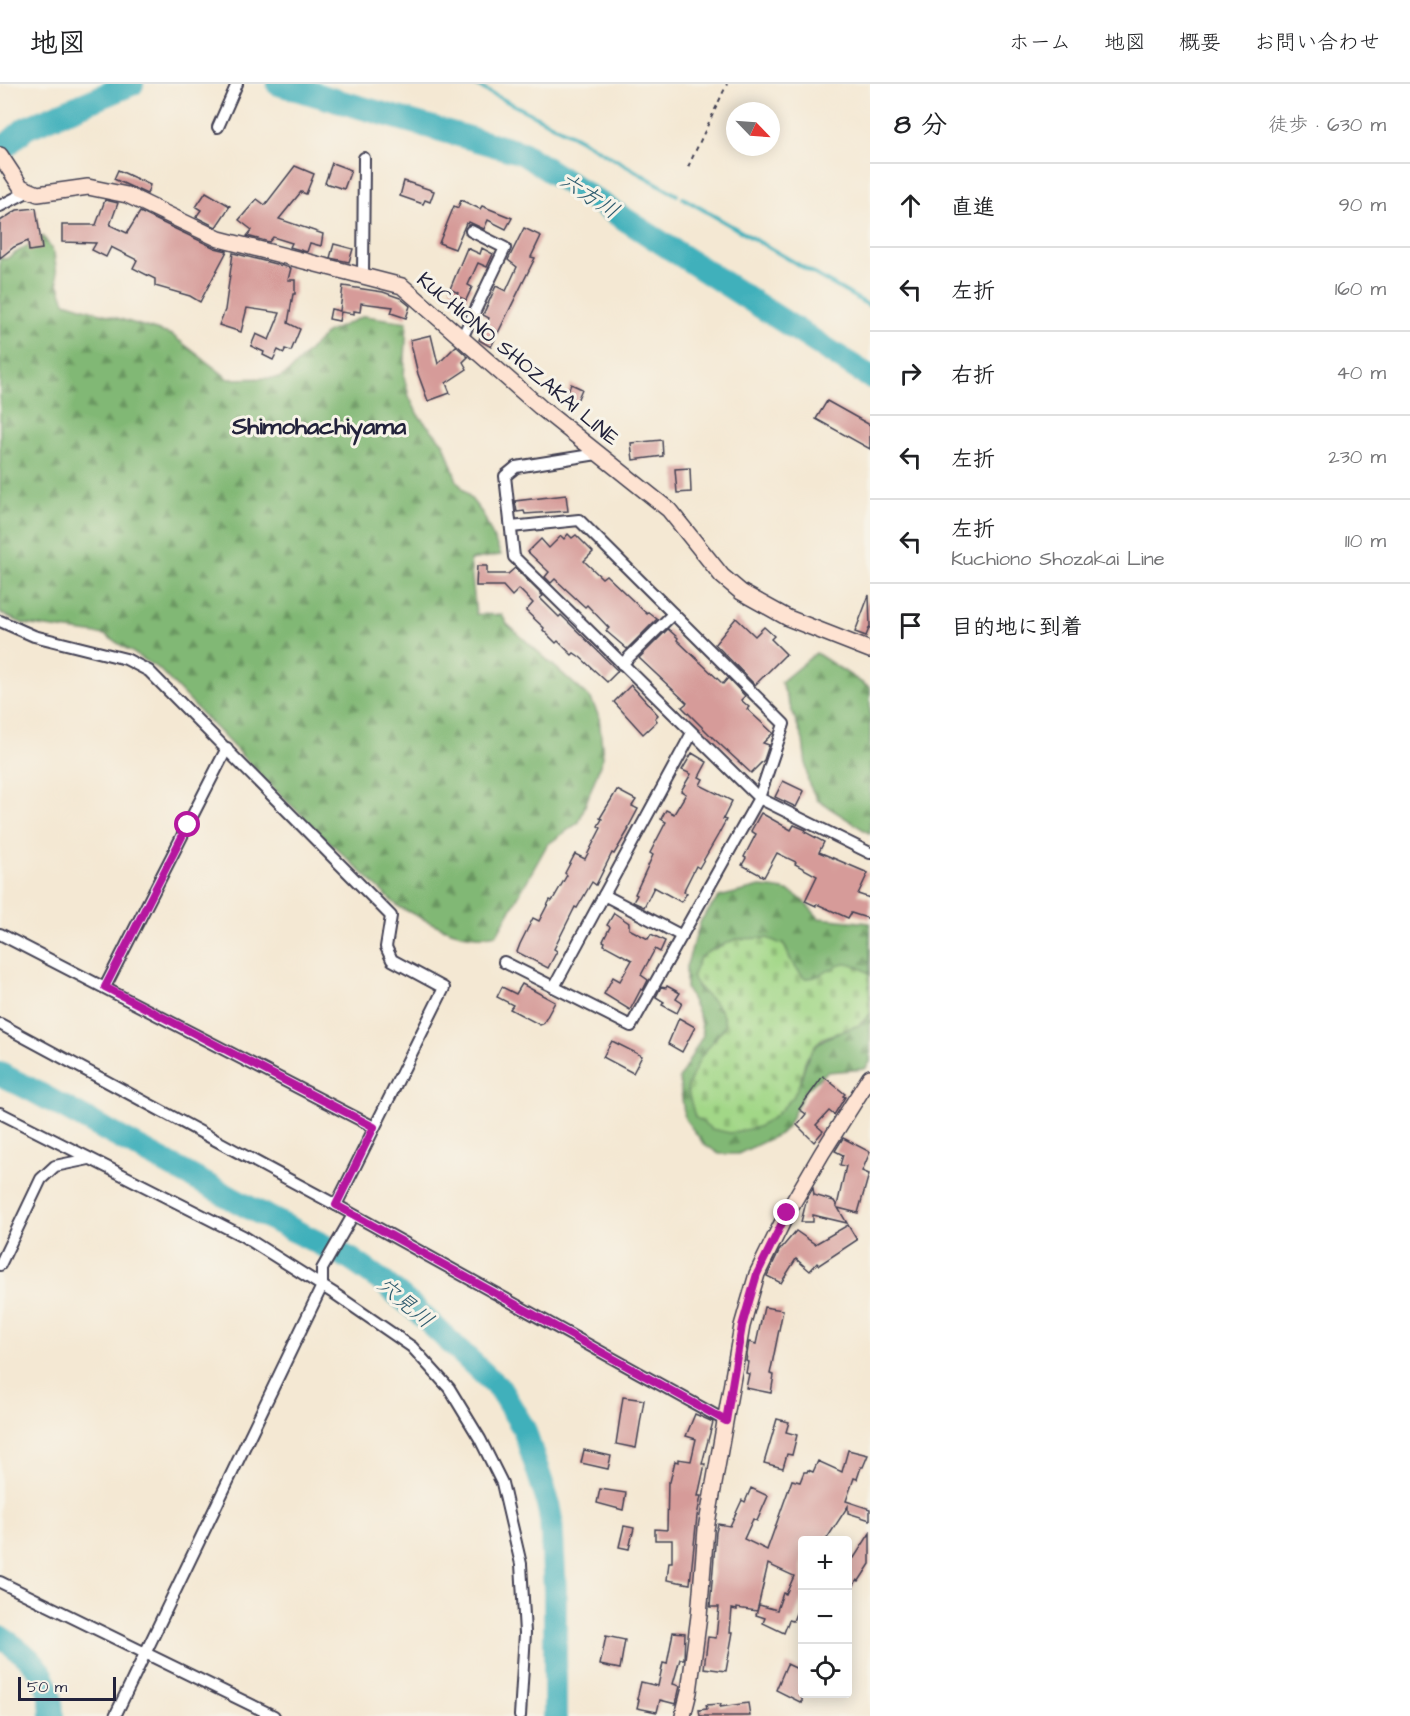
<!DOCTYPE html>
<html lang="ja">
<head>
<meta charset="utf-8">
<style>
  :root { --surface:#fff; --page:#f2f2f2; --text:#202124; --muted:#757577; --line:#e0e0e0 }
  body { margin:0; font-family:"Architects Daughter","Klee One",sans-serif; background:var(--page); color:var(--text) }
  .controls { position:absolute; right:18px; bottom:18px; display:grid; overflow:hidden; border-radius:6px; box-shadow:0 3px 15px #0003 }
  .controls button { width:54px; height:54px; display:grid; place-items:center; padding:0; border:0; border-bottom:2px solid var(--line); background:var(--surface); color:var(--text); font:30px sans-serif }
  .compass { position:absolute; left:726px; top:18px; width:54px; height:54px; border-radius:50%; background:var(--surface); box-shadow:0 3px 15px #0003; rotate:115deg }
  .scale { position:absolute; left:18px; bottom:15px; width:98px; box-sizing:border-box; padding-left:6px; border:3px solid #22223b; border-top:0; font-size:16px; line-height:21px; white-space:nowrap; color:#22223b; -webkit-text-stroke:4px #f7f3e8; paint-order:stroke }
  .stop { position:absolute; width:18px; height:18px; margin:-14px; border:4px solid #b5179e; border-radius:50%; background:#fff }
  .stop.end { background:#b5179e; border-color:#fff; box-shadow:0 2px 6px #0008 }
  .list { margin:0; padding:0; list-style:none }
  h2 { display:flex; justify-content:space-between; align-items:center; height:78px; margin:0; padding:0 24px; font-size:26px }
  h2 small { font-size:20px; font-weight:400; color:var(--muted) }
  .list li { display:grid; grid-template-columns:39px 1fr auto; gap:18px; align-items:center; box-sizing:border-box; height:84px; padding:0 24px; border-top:2px solid var(--line) }
  .list b { display:block; font-size:22px; white-space:nowrap }
  .list p { margin:0; font-size:20px; white-space:nowrap; color:var(--muted) }
  .list em { font-size:20px; font-style:normal; color:var(--muted) }
  .icon { flex:none; width:33px; height:33px; fill:none; stroke:currentColor; stroke-width:2; stroke-linecap:round; stroke-linejoin:round }
  .map { position:relative; flex:none; width:870px; height:1632px; overflow:hidden }
  header { display:flex; align-items:center; gap:36px; box-sizing:border-box; height:84px; padding:0 30px; background:var(--surface); border-bottom:2px solid var(--line) }
  header strong { font-size:28px }
  nav { display:flex; gap:33px; margin-inline-start:auto; font-size:21px }
  main { display:flex }
  aside { flex:1; background:var(--surface) }
  .map>svg:first-child { display:block }
</style>
</head>
<body>
<header>
<strong>地図</strong>
<nav><a>ホーム</a><a>地図</a><a>概要</a><a>お問い合わせ</a></nav>
</header>
<main>
<div class="map">
<svg width="870" height="1632" viewBox="0 0 870 1632">
  <defs>
    <pattern id="forest-firs" width="22" height="20" patternUnits="userSpaceOnUse" patternTransform="scale(1.5)"><rect width="22" height="20" fill="#81b874"/><path d="M5 1l3.5 6h-7zM16 11l3.5 6h-7z" fill="#699560"/></pattern>
    <pattern id="cemetery-stones" width="16" height="16" patternUnits="userSpaceOnUse" patternTransform="scale(1.5)"><rect width="16" height="16" fill="#a2d787"/><path d="M2 7V4a2 2 0 0 1 4 0v3zM10 15v-3a2 2 0 0 1 4 0v3z" fill="#8bb875"/></pattern>
  </defs>
  <rect width="100%" height="100%" fill="#f7f3e8"/>
  <filter id="ink" filterUnits="userSpaceOnUse"><feTurbulence type="fractalNoise" baseFrequency=".0167" numOctaves="2"/><feDisplacementMap in="SourceGraphic" scale="12" xChannelSelector="R" yChannelSelector="G"/><feConvolveMatrix kernelMatrix="1 2 1 2 8 2 1 2 1" color-interpolation-filters="sRGB"/></filter>
  <filter id="wash" filterUnits="userSpaceOnUse"><feTurbulence type="fractalNoise" baseFrequency=".008" numOctaves="4" result="noise"/><feDisplacementMap in="SourceGraphic" scale="24" xChannelSelector="R" yChannelSelector="G"/><feGaussianBlur stdDeviation="1.35" result="paint"/><feColorMatrix in="noise" values="0 0 0 0 0 0 0 0 0 0 0 0 0 0 0 0 0 1.4 0 .05"/><feComposite in="paint" operator="in"/></filter>
  <g filter="url(#wash)">
    <rect width="100%" height="100%" fill="#f4e8d3"/>
    <g fill="url(#forest-firs)" stroke="#526d58" stroke-width="1.5">
      <path d="M43,152L54,169L58,199L65,218L172,251L229,295L279,294L288,289L326,249L364,232L407,238L404,293L409,312L418,331L444,360L457,397L483,430L501,471L470,476L476,530L502,531L507,540L591,615L599,633L603,673L579,738L547,761L497,850C462,859 431,838 401,824L393,818L270,701L159,585L105,551L24,540L0,529V174L6,175Z"/>
      <polygon points="816,569 870,604 870,750 817,716 808,698 803,656 781,598"/>
      <path d="M760,803C795,805 797,810 819,834L870,839V891C837,866 833,897 804,894L792,879L784,861L736,856L700,874L697,903C711,915 724,923 725,942L700,974L801,996C813,939 838,961 870,930V978L865,985L827,988L805,1007L787,1043L780,1050L738,1070H719L703,1059L685,1035L679,995L703,951L699,931L686,904V883L701,836L719,813Z"/>
    </g>
    <path fill="url(#cemetery-stones)" stroke="#627c61" stroke-width="1.5" d="M767,854L784,861L792,879L804,894C822,896 836,877 851,880C856,881 864,886 869,889L870,930L859,941L823,954L816,960L805,977L801,996L793,1013L774,1033L758,1043L730,1049L712,1045L695,1033L687,1004L700,974L725,942C723,916 702,914 692,893L700,874L708,868L736,855Z"/>
    <g fill="none" stroke-linecap="round" stroke-linejoin="round">
      <g stroke="#41b0bb" stroke-width="4">
        <polyline points="473,0 576,53 677,111"/>
        <polyline points="683,114 870,222"/>
      </g>
      <g stroke="#41b0bb" stroke-width="24">
        <polyline points="278,0 522,69 870,293"/>
        <polyline points="0,67 26,44 132,0"/>
        <polyline points="0,990 30,1005 244,1121 352,1176 383,1198 415,1225 500,1305 524,1345 547,1415 551,1436 555,1506 555,1632"/>
        <path d="M0,1553C33,1574 51,1590 52,1632"/>
      </g>
    </g>
    <g id="blocks">
      <g fill="#d69b99">
        <polygon points="332,79 351,86 344,105 325,99"/>
        <polygon points="295,82 314,90 306,110 301,108 279,135 323,150 321,162 310,159 307,168 290,163 292,159 273,153 269,158 247,152 252,146 239,136 257,115 265,121"/>
        <polygon points="118,86 150,101 147,110 114,95"/>
        <polygon points="404,97 434,107 430,118 425,116 423,120 400,112"/>
        <polygon points="206,108 230,122 216,143 196,133 201,126 196,123"/>
        <polygon points="105,116 118,119 110,141 127,149 140,128 215,164 227,167 200,218 190,212 155,202 155,195 133,184 137,176 111,163 106,173 92,166 96,159 62,158 62,141 96,141"/>
        <polygon points="461,116 480,125 482,122 512,134 506,145 488,136 484,145 469,138 468,140 466,139 455,165 439,159 454,122 458,124"/>
        <polygon points="36,124 42,165 29,167 28,157 14,163 0,174 0,137 17,126"/>
        <polygon points="524,144 541,152 531,173 535,174 491,263 479,256 489,234 483,231 496,202 506,207 517,183 508,176"/>
        <polygon points="334,160 353,165 349,178 330,174"/>
        <polygon points="467,164 480,170 482,164 493,170 487,183 478,179 468,201 472,203 466,216 457,212 458,209 450,205"/>
        <polygon points="233,169 291,184 288,196 295,196 295,210 293,210 288,239 300,245 291,267 285,265 284,269 278,266 273,276 263,271 264,268 251,262 256,250 269,256 280,229 247,224 241,248 219,241 225,226"/>
        <polygon points="343,202 383,208 400,214 410,222 406,234 391,229 393,223 361,219 360,228 354,227 354,230 341,228 339,237 329,235 331,225 340,227"/>
        <polygon points="431,251 438,280 456,262 468,273 463,278 467,285 446,299 450,309 428,317 418,290 410,256"/>
        <polygon points="571,300 582,305 576,319 565,315"/>
        <polygon points="827,317 870,341 870,365 816,335"/>
        <polygon points="662,356 663,372 633,376 631,359"/>
        <polygon points="690,384 691,408 677,409 675,385"/>
        <polygon points="566,411 568,427 525,430 524,427 517,428 515,417"/>
        <polygon points="568,450 572,454 576,451 593,468 584,477 602,494 606,491 647,530 648,528 657,535 627,565 606,547 609,544 587,521 585,523 555,495 551,499 545,493 549,488 528,468 541,455 549,464 561,452 564,455"/>
        <polygon points="477,482 487,482 487,490 508,490 515,484 543,512 540,514 559,533 561,531 618,587 607,598 580,573 574,569 572,571 558,557 556,559 543,546 544,544 526,527 533,519 519,505 512,512 503,502 476,502"/>
        <polygon points="869,511 870,542 866,552 855,548"/>
        <polygon points="736,534 755,552 764,543 774,552 771,555 786,570 755,601 715,560"/>
        <polygon points="668,545 678,554 677,556 723,600 728,594 745,612 741,616 749,623 747,625 773,649 763,659 769,661 764,676 751,689 711,652 682,623 687,619 639,574"/>
        <polygon points="631,601 658,631 655,634 657,637 643,650 614,618"/>
        <polygon points="692,669 707,678 699,693 703,695 700,701 732,717 723,735 726,736 718,751 699,784 696,782 685,804 684,808 687,809 681,818 654,803 644,823 633,818 637,811 635,810 653,771 650,769 666,738 661,735 666,726 674,730 686,710 681,707 691,690 682,686"/>
        <polygon points="783,697 804,707 796,723 775,713"/>
        <polygon points="617,706 636,716 632,722 638,725 628,744 629,745 614,770 612,769 596,801 592,798 577,824 575,823 554,865 557,867 548,884 517,868 520,860 533,834 539,837 550,816 552,817 567,791 565,789 575,770 585,775 601,744 598,742 602,735 600,734"/>
        <polygon points="761,729 791,746 794,741 806,746 805,748 824,758 819,768 868,789 858,810 870,814 870,835 851,829 848,834 817,820 816,822 805,817 817,792 795,780 796,778 777,769 764,793 742,781 746,774 744,773 756,750 751,747"/>
        <polygon points="614,829 629,839 629,845 648,855 651,850 665,857 660,868 655,865 641,891 648,896 643,906 641,905 630,926 604,910 613,893 620,897 632,876 604,861 605,858 603,857 610,843 607,841"/>
        <polygon points="522,900 555,918 543,940 540,941 510,925 513,921 497,913 502,903 516,910"/>
        <polygon points="667,902 680,909 676,915 682,919 677,929 662,921 664,918 656,913 661,903 666,904"/>
        <polygon points="679,934 695,943 682,968 668,960"/>
        <polygon points="612,957 642,972 633,989 603,973"/>
        <polygon points="823,992 845,1010 843,1012 845,1013 834,1031 829,1027 816,1041 823,1047 814,1058 797,1041 806,1030 799,1025"/>
        <polygon points="843,1054 870,1068 862,1087 869,1090 858,1129 838,1124 847,1139 813,1131 813,1138 801,1138 807,1114 813,1104 814,1111 834,1117 837,1122 846,1082 840,1081 843,1071 835,1067"/>
        <polygon points="848,1141 857,1156 819,1181 817,1179 810,1187 796,1175 781,1199 767,1192 779,1167 796,1147 815,1160"/>
        <polygon points="764,1223 783,1226 770,1290 774,1291 771,1309 746,1304 749,1290 746,1289 748,1278 746,1277 749,1258 756,1260"/>
        <polygon points="623,1313 644,1316 636,1364 616,1360"/>
        <polygon points="695,1330 713,1338 706,1364 702,1380 705,1380 698,1412 701,1412 697,1432 690,1500 667,1496 669,1478 672,1478 672,1456 655,1456 655,1445 667,1446 668,1398 670,1398 675,1377 678,1378 678,1375 691,1377 696,1355 686,1352"/>
        <polygon points="777,1335 789,1338 786,1348 797,1351 792,1371 787,1370 783,1384 764,1379"/>
        <polygon points="584,1366 611,1372 608,1385 581,1379"/>
        <polygon points="848,1366 868,1371 863,1383 861,1383 857,1395 854,1394 846,1417 870,1425 870,1436 848,1429 848,1422 826,1456 802,1456 802,1514 793,1537 789,1536 784,1549 763,1539 765,1534 756,1531 759,1521 777,1526 783,1509 786,1510 794,1492 768,1480 757,1527 737,1524 737,1526 732,1525 730,1548 733,1548 726,1587 704,1584 708,1553 716,1554 719,1523 710,1523 716,1448 718,1440 730,1442 742,1416 745,1418 751,1404 768,1412 757,1437 753,1435 744,1455 767,1466 792,1396 800,1398 804,1388 807,1388 808,1386 813,1388 818,1377 842,1388"/>
        <polygon points="600,1405 626,1409 623,1426 597,1419"/>
        <polygon points="624,1442 634,1444 629,1465 619,1463"/>
        <polygon points="870,1449 870,1480 859,1497 857,1496 848,1511 848,1470 854,1474"/>
        <polygon points="673,1548 685,1549 684,1575 680,1575 673,1600 680,1602 676,1620 660,1616 657,1628 637,1624 639,1616 637,1615 641,1598 658,1602 663,1579 667,1580"/>
        <polygon points="606,1552 625,1556 620,1585 600,1581"/>
        <polygon points="787,1580 802,1587 802,1619 776,1606"/>
        <polygon points="748,1619 750,1632 700,1632 699,1626 707,1625 706,1621 721,1620 720,1623"/>
      </g>
    </g>
  </g>
  <g filter="url(#ink)">
    <use href="#blocks" fill-opacity="0" stroke="#424052" stroke-width="1.5"/>
    <g fill="none" stroke-linecap="round" stroke-linejoin="round">
      <g stroke="#424052" stroke-width="14">
        <g id="street">
          <polyline points="218,43 237,0"/>
          <polyline points="0,122 29,107"/>
          <polyline points="363,192 364,74"/>
          <polyline points="462,254 505,164 471,147"/>
          <polyline points="597,370 516,383 505,392 514,473 759,714 870,769"/>
          <polyline points="0,537 34,552 126,575 149,587 391,832 386,863 392,876 444,904 336,1121"/>
          <polyline points="622,580 673,530"/>
          <polyline points="604,811 682,852"/>
          <polyline points="0,850 374,1043"/>
          <polyline points="504,878 631,942 759,714 784,640 579,436 511,443"/>
          <polyline points="105,903 227,664"/>
          <polyline points="554,903 692,649"/>
          <polyline points="0,940 336,1121 726,1337"/>
          <polyline points="0,1029 243,1152 335,1210 412,1263 449,1304 480,1355 502,1399 521,1480 525,1549 520,1632"/>
          <polyline points="0,1181 41,1095 55,1082 89,1075"/>
          <polyline points="0,1498 274,1632"/>
          <polyline points="115,1632 322,1202 322,1185 353,1131"/>
        </g>
      </g>
      <g stroke="#424052" stroke-width="18">
        <g id="secondary">
          <polyline points="0,71 21,103 38,110 88,103 127,111 219,155 402,202 540,323 669,426 722,492 741,508 788,534 870,566"/>
          <polyline points="683,1632 689,1608 699,1532 706,1445 742,1242 757,1190 787,1129 822,1069 870,993"/>
        </g>
      </g>
      <polyline stroke="#424052" stroke-width="2" stroke-dasharray="4.5 4.5" stroke-linecap="butt" points="688,83 727,0"/>
      <use href="#street" stroke="#fff" stroke-width="10"/>
      <use href="#secondary" stroke="#fee3d2" stroke-width="15"/>
    </g>
  </g>
  <g fill="none" stroke-linecap="round" stroke-linejoin="round" filter="url(#ink)">
    <polyline stroke="#b5179e" stroke-width="8" points="188,741 105,903 374,1043 336,1121 726,1337 742,1242 757,1190 787,1129"/>
  </g>
  <g text-anchor="middle" dominant-baseline="central" stroke-width="6" stroke-linejoin="round" paint-order="stroke">
    <g font-size="21" fill="#22223b" stroke="#f7f3e8">
      <text transform="translate(518 275) rotate(40)">KUCHIONO SHOZAKAI LINE</text>
    </g>
    <g font-size="22" font-style="italic" fill="#2e5b6e" stroke="#f7f3e8">
      <text transform="translate(589 112) rotate(33)">六方川</text>
      <text transform="translate(405 1219) rotate(40)">穴見川</text>
    </g>
    <g font-size="24" font-weight="bold" fill="#22223b" stroke="#f7f3e8">
      <text x="319" y="343">Shimohachiyama</text>
    </g>
  </g>
</svg>
<div class="controls">
<button>+</button>
<button>−</button>
<button><svg class="icon" aria-label="locate" viewBox="0 0 24 24"><circle cx="12" cy="12" r="6"/><path d="M12 2v4M12 18v4M2 12h4M18 12h4"/></svg></button>
</div>
<svg class="compass" viewBox="-18 -18 36 36"><path d="M0-13l5 13h-10z" fill="#e53935"/><path d="M0 13l5-13h-10z" fill="#757577"/></svg>
<div class="scale">50 m</div>
<div class="stop" style="left:188px;top:741px"></div>
<div class="stop end" style="left:787px;top:1129px"></div>
</div>
<aside>
<h2>8 分<small>徒歩 · 630 m</small></h2>
<ul class="list">
<li><svg class="icon" aria-label="ahead" viewBox="0 0 24 24"><path d="M12 20V5M6 11l6-6 6 6"/></svg><div><b>直進</b></div><em>90 m</em></li>
<li><svg class="icon" aria-label="left" viewBox="0 0 24 24"><path d="M17 20v-9H6M10 6l-5 5 5 5"/></svg><div><b>左折</b></div><em>160 m</em></li>
<li><svg class="icon" aria-label="right" viewBox="0 0 24 24"><path d="M7 20v-9h11M14 6l5 5-5 5"/></svg><div><b>右折</b></div><em>40 m</em></li>
<li><svg class="icon" aria-label="left" viewBox="0 0 24 24"><path d="M17 20v-9H6M10 6l-5 5 5 5"/></svg><div><b>左折</b></div><em>230 m</em></li>
<li><svg class="icon" aria-label="left" viewBox="0 0 24 24"><path d="M17 20v-9H6M10 6l-5 5 5 5"/></svg><div><b>左折</b><p>Kuchiono Shozakai Line</p></div><em>110 m</em></li>
<li><svg class="icon" aria-label="arrive" viewBox="0 0 24 24"><path d="M6 21V4h12l-3 4 3 4H6"/></svg><div><b>目的地に到着</b></div></li>
</ul>
</aside>
</main>
</body>
</html>
